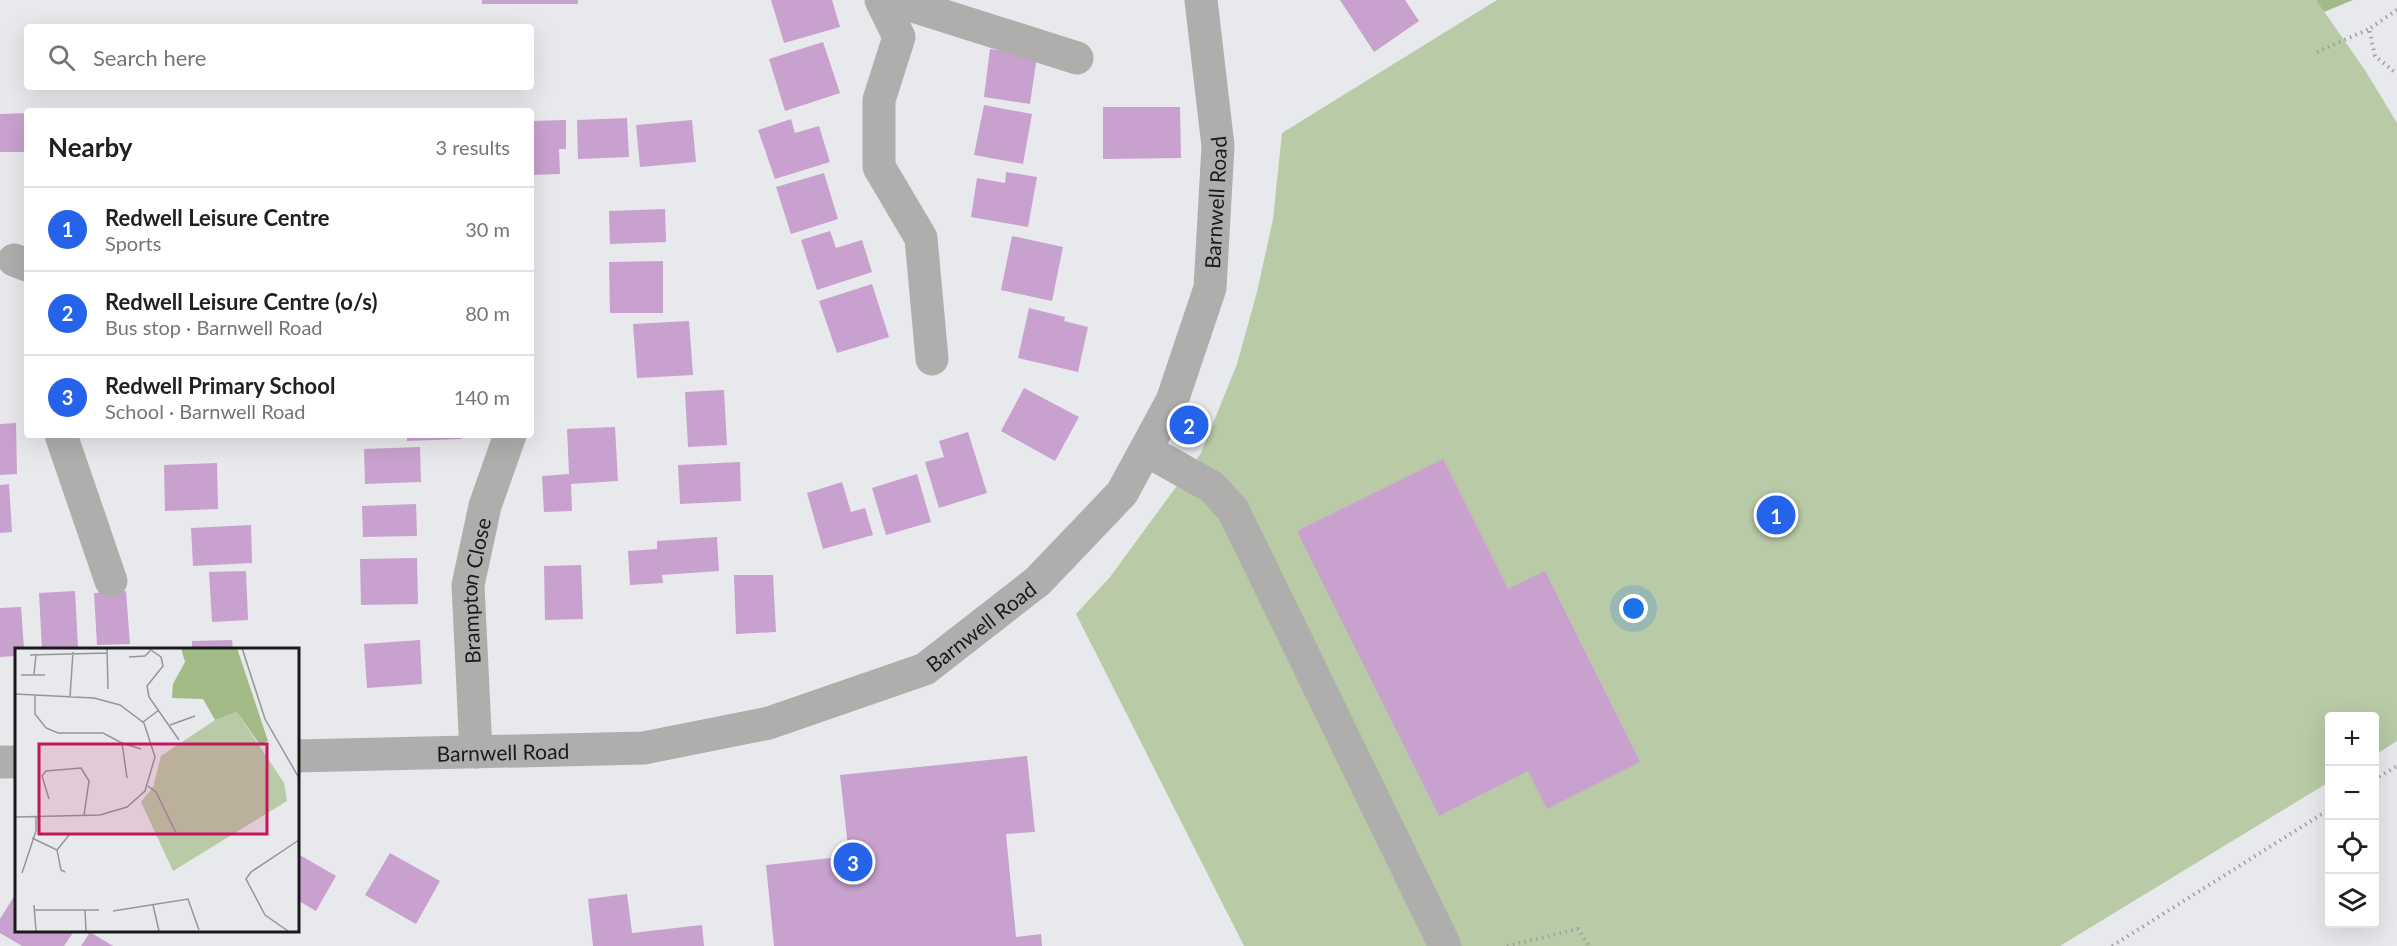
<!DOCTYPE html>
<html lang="en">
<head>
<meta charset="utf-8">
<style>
  :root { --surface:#fff; --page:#f2f2f2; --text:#202124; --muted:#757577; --line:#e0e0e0; --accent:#2563eb }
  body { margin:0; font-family:Lato,sans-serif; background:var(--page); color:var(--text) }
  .controls { position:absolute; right:18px; bottom:18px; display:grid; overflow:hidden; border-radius:6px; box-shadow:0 6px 24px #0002 }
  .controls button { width:54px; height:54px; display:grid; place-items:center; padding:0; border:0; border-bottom:2px solid var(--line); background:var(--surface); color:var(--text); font:30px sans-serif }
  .you { position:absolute; left:1634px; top:609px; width:21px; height:21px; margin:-15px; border:4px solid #fff; border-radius:50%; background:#1a73e8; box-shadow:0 0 0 9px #1a73e833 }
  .badge { display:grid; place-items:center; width:39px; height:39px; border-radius:50%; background:var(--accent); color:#fff; font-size:20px; font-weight:700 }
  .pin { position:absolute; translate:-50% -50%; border:3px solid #fff; box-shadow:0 2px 6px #0006 }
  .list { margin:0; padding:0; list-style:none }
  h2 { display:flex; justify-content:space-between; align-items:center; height:78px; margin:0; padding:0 24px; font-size:26px }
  h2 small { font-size:20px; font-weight:400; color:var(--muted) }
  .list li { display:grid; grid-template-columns:39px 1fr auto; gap:18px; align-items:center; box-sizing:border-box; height:84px; padding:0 24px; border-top:2px solid var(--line) }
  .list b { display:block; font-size:22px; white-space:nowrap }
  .list p { margin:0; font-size:20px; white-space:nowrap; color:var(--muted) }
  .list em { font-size:20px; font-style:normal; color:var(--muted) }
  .icon { flex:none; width:33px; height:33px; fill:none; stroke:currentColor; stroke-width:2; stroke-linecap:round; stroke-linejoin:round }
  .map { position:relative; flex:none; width:2397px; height:946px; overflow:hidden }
  .search { position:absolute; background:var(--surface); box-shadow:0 6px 24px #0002; left:24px; top:24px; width:510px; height:66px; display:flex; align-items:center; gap:15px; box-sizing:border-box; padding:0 21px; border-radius:6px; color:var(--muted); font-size:22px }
  .panel { position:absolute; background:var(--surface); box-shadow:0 6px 24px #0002; left:24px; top:108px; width:510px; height:330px; border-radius:6px }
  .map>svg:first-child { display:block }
</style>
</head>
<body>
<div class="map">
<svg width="2397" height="946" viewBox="0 0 2397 946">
  <rect width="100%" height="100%" fill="#e8e9ed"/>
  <polygon fill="#b9caa7" points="1497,0 2316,0 2365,70 2397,123 2397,741 2375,755 2374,716 2330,716 2329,782 2060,946 1244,946 1076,614 1110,577 1201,453 1237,364 1257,292 1273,219 1282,133"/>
  <polygon fill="#a2bb86" points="2316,0 2353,0 2324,12"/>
  <g fill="#c9a1cf">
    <rect x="482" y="0" width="96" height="4"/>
    <polygon points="771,0 832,0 840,27 784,43"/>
    <polygon points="1340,0 1405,0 1419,21 1374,52"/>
    <polygon points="823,42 840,93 785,111 769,59"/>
    <polygon points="990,49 1037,56 1030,104 984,97"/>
    <polygon points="984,105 1032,114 1023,164 974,155"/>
    <polygon points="1103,107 1180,107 1181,158 1103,159"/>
    <polygon points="27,113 27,152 0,152 0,114"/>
    <polygon points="627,118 629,157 578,159 577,120"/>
    <polygon points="791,119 795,133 819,126 830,162 775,179 758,130"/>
    <polygon points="566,120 566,149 559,149 560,174 531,175 531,121"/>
    <polygon points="692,120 696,162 640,167 636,125"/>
    <polygon points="1006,172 1037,177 1028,227 971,217 977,178 1005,183"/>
    <polygon points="824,173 838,219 791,234 776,187"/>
    <polygon points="665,209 666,242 610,244 609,211"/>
    <polygon points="830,231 836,248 862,240 872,272 817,290 801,240"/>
    <polygon points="1012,236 1063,247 1052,301 1001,290"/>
    <polygon points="663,261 663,313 610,313 609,262"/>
    <polygon points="872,284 889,337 837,353 819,301"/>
    <polygon points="1029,308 1065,317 1064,321 1088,327 1078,372 1018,358"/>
    <polygon points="689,321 693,375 637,378 633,324"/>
    <polygon points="1024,388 1079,417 1055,461 1001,431"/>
    <polygon points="724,390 727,445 688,447 685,392"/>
    <polygon points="16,423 17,474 0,475 0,424"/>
    <polygon points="615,427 618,481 571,484 572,511 544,512 542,476 569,474 567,429"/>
    <polygon points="968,432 987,493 939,508 925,462 944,457 939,441"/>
    <polygon points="407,435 462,435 462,439 407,441"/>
    <polygon points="420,447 421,482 365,484 364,449"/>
    <polygon points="1443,459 1508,589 1545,571 1640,762 1547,809 1528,771 1439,816 1297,531"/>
    <polygon points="740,462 741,501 680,504 678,465"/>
    <polygon points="217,463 218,509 165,511 164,465"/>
    <polygon points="917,474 931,522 886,535 872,488"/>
    <polygon points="842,482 851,512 865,508 873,535 823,549 807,493"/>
    <polygon points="9,484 12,532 0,533 0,485"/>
    <polygon points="416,504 417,536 363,537 362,506"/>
    <polygon points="251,525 252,563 193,566 191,528"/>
    <polygon points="717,537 719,571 662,575 663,583 630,585 628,551 657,549 657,541"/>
    <polygon points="417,558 418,604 361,605 360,559"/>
    <polygon points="581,565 583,619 545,620 544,566"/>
    <polygon points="246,571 248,620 212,622 209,572"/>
    <polygon points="734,575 773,575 776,632 736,634"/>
    <polygon points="75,591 78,647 42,649 39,593"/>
    <polygon points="126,591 130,644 97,645 94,593"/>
    <polygon points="21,607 24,649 16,649 16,656 0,657 0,608"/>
    <polygon points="232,640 233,649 192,649 192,641"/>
    <polygon points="420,640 422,684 367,688 364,644"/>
    <polygon points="1027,756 1035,832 1006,834 1016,937 1041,934 1042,946 774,946 766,865 849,856 840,775"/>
    <polygon points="390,853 440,881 416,924 365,895"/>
    <polygon points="298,854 336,876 316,911 297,900"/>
    <polygon points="16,893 16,930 75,930 64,946 22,946 0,933 0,919"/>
    <polygon points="627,894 632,933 702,925 704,946 593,946 588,899"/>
    <polygon points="90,932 113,946 81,946"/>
  </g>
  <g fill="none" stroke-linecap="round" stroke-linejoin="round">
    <g stroke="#a0a0a3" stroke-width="4" stroke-dasharray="1.5 4.5" stroke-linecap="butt">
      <polyline points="2397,10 2369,29 2375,56 2397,74"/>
      <polyline points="2317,52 2369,29"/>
      <polyline points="2374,780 2397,766"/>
      <polyline points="1507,946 1578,929 1589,946"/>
      <polyline points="2112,946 2330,809"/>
    </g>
    <g stroke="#b0aead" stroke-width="33">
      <polyline points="881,0 899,37 879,100 879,167 921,238 932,359"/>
      <polyline points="894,0 1077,58"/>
      <polyline points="14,260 27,265"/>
      <polyline points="61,435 111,581"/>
      <polyline points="1146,450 1212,487 1233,510 1445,946"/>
      <path id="s1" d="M476,752L468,585L485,506L510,435"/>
      <path id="s2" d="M297,756L644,748L769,723L925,669L1038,581L1122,493L1172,401L1210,288L1218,146L1201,0"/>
      <polyline points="0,762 16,762"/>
    </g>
  </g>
  <g text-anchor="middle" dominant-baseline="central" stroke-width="6" stroke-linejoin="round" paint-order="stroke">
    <g font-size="21" fill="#1a1a1b" stroke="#fff">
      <text stroke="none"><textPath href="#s2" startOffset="1214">Barnwell Road</textPath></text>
      <text stroke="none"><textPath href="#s1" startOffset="162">Brampton Close</textPath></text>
      <text stroke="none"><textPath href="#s2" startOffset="710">Barnwell Road</textPath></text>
      <text stroke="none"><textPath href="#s2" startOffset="206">Barnwell Road</textPath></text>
    </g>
  </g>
  <g transform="translate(15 648)">
    <rect width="284" height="284" fill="#e8e9ed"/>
    <path d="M222,64L269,135L272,153L158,223L126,154L138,139L146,108L200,72Z" fill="#b9caa7"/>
    <path d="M166,0H222L253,93L245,97L222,64L200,72L188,51L157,50L158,36L170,14Z" fill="#a2bb86"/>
    <path fill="none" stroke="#969699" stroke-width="1.5" d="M92,0L93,41M133,0L146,9L148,18L132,38L134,49L164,92M227,0L250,71L284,130M15,7L92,5M114,9L130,8L135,3M19,26L21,7M6,27H30M0,46L79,50L105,57L129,75L140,109L130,143L112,159L85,167L0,169M20,47V66L31,80L43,85H88L107,95L112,130M55,49L58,4M128,74L144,62M155,77L180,68M107,95L126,101M133,138L141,144L162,187M34,151L27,128L31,123L66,120L74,133L69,167M17,190L42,202L46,222L50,224M42,202L54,187M7,225L21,183V168M19,257L21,283M138,257L144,283M19,262H84M70,262L71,283M98,263L173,251L184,282M273,283L250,267L231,231L236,224L284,192"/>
    <path fill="#c2185b" fill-opacity="0.15" stroke="#c2185b" stroke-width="3" d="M24,96H252V186H24Z"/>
    <rect width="284" height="284" fill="none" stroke="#1a1a1b" stroke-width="3"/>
  </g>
</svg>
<div class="controls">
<button>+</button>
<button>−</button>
<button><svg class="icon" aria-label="locate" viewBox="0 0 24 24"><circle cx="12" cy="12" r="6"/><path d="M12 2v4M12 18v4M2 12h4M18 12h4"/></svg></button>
<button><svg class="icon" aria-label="layers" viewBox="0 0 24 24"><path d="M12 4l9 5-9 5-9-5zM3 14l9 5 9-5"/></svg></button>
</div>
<div class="you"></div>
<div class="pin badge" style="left:1776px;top:515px">1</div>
<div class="pin badge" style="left:1189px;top:425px">2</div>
<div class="pin badge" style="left:853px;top:862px">3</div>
<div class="search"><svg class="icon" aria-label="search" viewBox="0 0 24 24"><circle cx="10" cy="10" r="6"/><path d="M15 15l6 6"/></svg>Search here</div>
<section class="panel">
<h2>Nearby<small>3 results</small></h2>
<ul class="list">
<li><span class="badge">1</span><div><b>Redwell Leisure Centre</b><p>Sports</p></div><em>30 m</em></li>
<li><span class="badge">2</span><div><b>Redwell Leisure Centre (o/s)</b><p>Bus stop · Barnwell Road</p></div><em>80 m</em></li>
<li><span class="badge">3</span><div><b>Redwell Primary School</b><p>School · Barnwell Road</p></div><em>140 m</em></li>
</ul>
</section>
</div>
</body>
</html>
